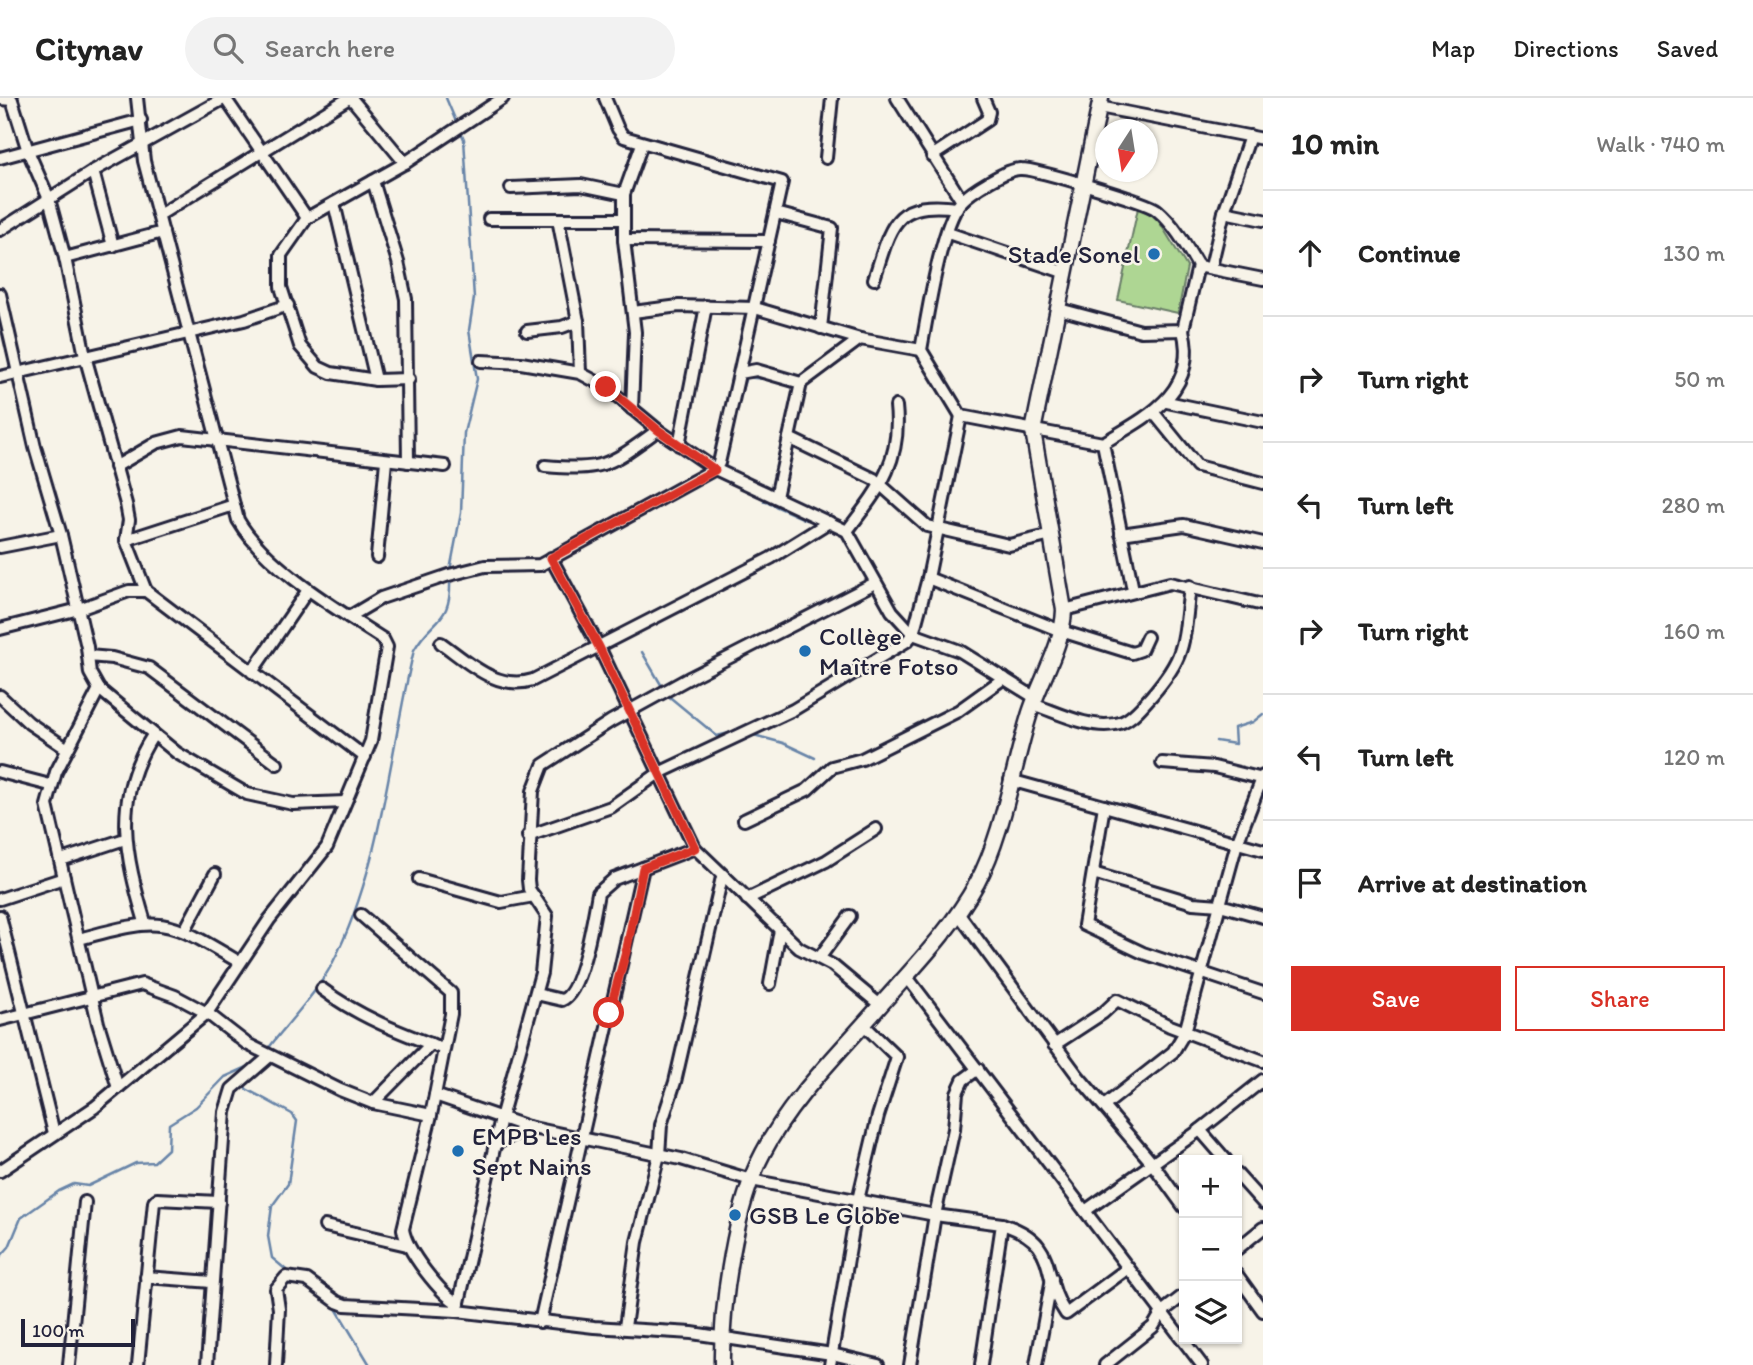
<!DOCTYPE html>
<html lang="en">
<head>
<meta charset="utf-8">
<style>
  :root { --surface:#fff; --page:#f2f2f2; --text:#222; --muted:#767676; --line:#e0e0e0; --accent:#d93025 }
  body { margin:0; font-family:Itim,sans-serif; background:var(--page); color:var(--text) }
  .controls { position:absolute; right:21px; bottom:21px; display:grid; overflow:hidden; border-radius:0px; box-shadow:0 2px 5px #0004 }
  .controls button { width:63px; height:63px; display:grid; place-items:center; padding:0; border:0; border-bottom:2px solid var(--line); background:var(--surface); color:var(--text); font:35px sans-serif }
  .compass { position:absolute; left:1095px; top:21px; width:63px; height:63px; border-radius:50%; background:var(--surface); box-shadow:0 2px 5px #0004; rotate:192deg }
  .scale { position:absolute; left:21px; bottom:18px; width:114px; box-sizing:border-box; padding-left:7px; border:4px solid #22223b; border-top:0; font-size:19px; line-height:24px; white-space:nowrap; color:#22223b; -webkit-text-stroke:5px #f7f3e8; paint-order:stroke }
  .stop { position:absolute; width:21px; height:21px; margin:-16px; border:5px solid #d93025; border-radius:50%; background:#fff }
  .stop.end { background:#d93025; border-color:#fff; box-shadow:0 2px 7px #0008 }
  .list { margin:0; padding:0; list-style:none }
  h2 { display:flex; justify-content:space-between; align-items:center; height:91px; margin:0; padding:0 28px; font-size:30px }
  h2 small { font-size:23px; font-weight:400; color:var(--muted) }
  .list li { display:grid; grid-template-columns:46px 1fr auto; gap:21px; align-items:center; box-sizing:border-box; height:126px; padding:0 28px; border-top:2px solid var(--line) }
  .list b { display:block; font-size:26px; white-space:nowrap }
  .list em { font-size:23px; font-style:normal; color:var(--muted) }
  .actions { display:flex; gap:14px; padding:21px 28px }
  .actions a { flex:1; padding:16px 0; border:2px solid var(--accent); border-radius:0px; text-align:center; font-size:24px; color:var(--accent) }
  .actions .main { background:var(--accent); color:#fff }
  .icon { flex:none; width:38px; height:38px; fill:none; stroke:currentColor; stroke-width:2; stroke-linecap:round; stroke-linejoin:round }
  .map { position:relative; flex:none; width:1263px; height:1267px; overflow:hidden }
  header { display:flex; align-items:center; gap:42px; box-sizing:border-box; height:98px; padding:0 35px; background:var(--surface); border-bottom:2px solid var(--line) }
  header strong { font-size:33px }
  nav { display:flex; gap:38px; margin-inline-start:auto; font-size:24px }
  .search { width:490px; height:63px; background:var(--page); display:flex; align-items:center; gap:18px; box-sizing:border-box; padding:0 24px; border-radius:38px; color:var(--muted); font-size:26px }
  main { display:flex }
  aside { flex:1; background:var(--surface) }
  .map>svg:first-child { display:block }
</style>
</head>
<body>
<header>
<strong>Citynav</strong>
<div class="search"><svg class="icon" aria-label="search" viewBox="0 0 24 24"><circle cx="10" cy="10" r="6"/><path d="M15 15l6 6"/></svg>Search here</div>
<nav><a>Map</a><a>Directions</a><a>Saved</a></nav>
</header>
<main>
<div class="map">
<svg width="1263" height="1267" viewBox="0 0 1263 1267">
  <rect width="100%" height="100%" fill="#f7f3e8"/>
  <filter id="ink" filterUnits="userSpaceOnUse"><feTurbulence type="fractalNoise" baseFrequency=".0143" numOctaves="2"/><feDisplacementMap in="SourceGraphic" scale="14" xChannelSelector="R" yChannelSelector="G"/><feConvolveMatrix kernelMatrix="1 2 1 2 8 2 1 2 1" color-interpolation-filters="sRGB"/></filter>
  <g filter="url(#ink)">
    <polygon fill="#aed693" stroke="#687c67" stroke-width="2" points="1138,110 1155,117 1187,169 1178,215 1118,202"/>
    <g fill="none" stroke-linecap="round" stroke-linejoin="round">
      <g stroke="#6784a8" stroke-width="2.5">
        <polyline points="446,0 457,26"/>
        <polyline points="741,295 746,279 764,281"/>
        <polyline points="764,403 807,422"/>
        <polyline points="450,472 461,415 464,335 477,281 469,232 474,200 464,41 460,32"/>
        <polyline points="1194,485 1208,488"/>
        <polyline points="1024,526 1049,534"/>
        <polyline points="642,554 663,590"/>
        <polyline points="666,596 717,638 737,633"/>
        <polyline points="750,636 783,645 815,660"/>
        <polyline points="1216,643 1235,646 1234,630 1253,624 1263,616"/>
        <path d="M268,951C288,924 316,896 332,866C382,769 389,656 414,552C433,518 452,527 450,479"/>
        <polyline points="241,988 292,1016 297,1023 288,1086 272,1108 268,1138 272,1160 291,1176"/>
        <polyline points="0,1159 9,1149 21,1120 59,1093 74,1086 88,1088 136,1065 154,1064 168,1051 169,1026 196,1009 225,979 254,966"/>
        <polyline points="334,1207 370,1267"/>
      </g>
      <g stroke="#22223b" stroke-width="16">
        <g id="minor">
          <polyline points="225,0 307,120"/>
          <polyline points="351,0 405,65"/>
          <polyline points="897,0 962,103"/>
          <polyline points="0,1 12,2 28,53 49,101 65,160 85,258 126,406 129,422 126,442 146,493"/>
          <polyline points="1099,9 1263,41"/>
          <polyline points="932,58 987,22 989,14 983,0"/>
          <polyline points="0,60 141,22"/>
          <polyline points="826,60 832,0"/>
          <polyline points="93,73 113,148"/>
          <polyline points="373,83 398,164 406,201 408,364"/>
          <polyline points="511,90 581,87 624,96"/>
          <polyline points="334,105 376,282"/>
          <polyline points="1224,114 1263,122"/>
          <polyline points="776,115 832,130 821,230"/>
          <polyline points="159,117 349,0"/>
          <polyline points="489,121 623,121"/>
          <polyline points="558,121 578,223 580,275"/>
          <polyline points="0,132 93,73 225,0"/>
          <polyline points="948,135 1066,175"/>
          <polyline points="624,142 769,143"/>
          <polyline points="65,160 163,134"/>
          <polyline points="1211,169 1224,114 1250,38"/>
          <path d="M874,181C891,130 892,101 957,110"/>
          <polyline points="0,196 35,349 61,437 87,549 90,575 99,591 177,655 247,696 293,706 345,704"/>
          <polyline points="1059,211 1141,233 1183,232 1198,168 1263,181"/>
          <polyline points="633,214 679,208 755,210 860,241 921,252"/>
          <polyline points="527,233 562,229 578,223"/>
          <polyline points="481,263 521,265 580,275 606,289 658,332 715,371 847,433 892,513 913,536 960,553 1034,599"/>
          <polyline points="740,275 756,272 801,285"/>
          <polyline points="0,279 244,222 288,207"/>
          <polyline points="409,281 376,282 331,275 318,269 300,248 281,189 281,157 307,120 405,65 503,0"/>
          <polyline points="1167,304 1263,324"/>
          <polyline points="632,311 635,234 624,142 624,96 642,46"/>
          <polyline points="1154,315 1197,368 1263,385"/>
          <polyline points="789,340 874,381 927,428 1009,447 1052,437"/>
          <path d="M1103,345C1147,319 1199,294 1183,232"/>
          <polyline points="679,347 706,208"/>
          <path d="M545,368C606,373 609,367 658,332"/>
          <polyline points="115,369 156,345 182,338 445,368"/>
          <polyline points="776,399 801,285 860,241"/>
          <path d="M847,433C879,391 902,364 896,308"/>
          <polyline points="1121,436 1184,427 1263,445"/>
          <polyline points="126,442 234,407"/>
          <polyline points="0,449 61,437"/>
          <polyline points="377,459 386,363"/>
          <polyline points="551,460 599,549 695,750 799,850 832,867 880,907"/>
          <polyline points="928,480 1061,533 1132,555 1141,552 1147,539"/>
          <path d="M1133,492L1103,345L961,318L921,252C927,220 941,126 961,104C970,94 1008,70 1021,71C1037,71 1147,104 1157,112C1175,127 1187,149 1198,168"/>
          <polyline points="1064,512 1170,485 1263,507"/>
          <polyline points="349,519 381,500 449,477 485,468 540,467 715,371 719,365 782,84 624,39 618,31 605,0"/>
          <polyline points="0,531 79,511 129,493 146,493 365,659"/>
          <path d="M441,545C469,565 497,593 533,582L771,460L829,424"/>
          <polyline points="88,558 112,560 149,570 277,666"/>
          <polyline points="252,574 308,492"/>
          <polyline points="99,591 56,674 47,707 98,925 118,990"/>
          <polyline points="0,598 29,625 66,650"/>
          <path d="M1032,606C1057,614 1088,631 1115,626C1127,625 1138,613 1145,605C1187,559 1183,548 1190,488"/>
          <polyline points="1162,665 1214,669 1263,681"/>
          <polyline points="0,674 50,687"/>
          <polyline points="1010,682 1263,752"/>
          <polyline points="1104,708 1084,827 1143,855 1263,895"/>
          <polyline points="744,722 807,692 832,669 862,661 958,613 1004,580"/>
          <polyline points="528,738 611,709 659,675 793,612 907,543 913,536 928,480 961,318"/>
          <polyline points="61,762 125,741"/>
          <polyline points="1093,775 1193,805 1220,807 1263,819"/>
          <polyline points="419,781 501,804 534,798"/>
          <polyline points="0,801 64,780"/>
          <polyline points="747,801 826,763 876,731"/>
          <polyline points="958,815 1078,978 1152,1065 1184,1109"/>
          <path d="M361,817L451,895V916L431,1017L403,1131C406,1152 440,1196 459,1206"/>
          <polyline points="0,818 54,1035"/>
          <path d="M145,824C125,757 112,700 153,637"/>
          <polyline points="185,832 215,776"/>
          <path d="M79,841C163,818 165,820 239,864"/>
          <polyline points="820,859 850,818"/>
          <polyline points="907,879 1202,1267"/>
          <polyline points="770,886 780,832"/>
          <path d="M322,891C359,919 401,935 444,951"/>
          <path d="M536,896L562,902C582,895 594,817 598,795L614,781L695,750"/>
          <polyline points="0,922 142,886 175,898 207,915 247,946 340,992 373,1005 431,1017"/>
          <polyline points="1054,947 1103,915 1117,902 1170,928 1263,963"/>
          <polyline points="435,997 528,1029 681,1061 751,1082 935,1117 1002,1126 981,1267"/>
          <polyline points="373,1005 431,946"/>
          <polyline points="1104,1008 1173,954 1185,934 1237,745 1263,678"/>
          <polyline points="1200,1032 1226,1062"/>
          <polyline points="494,1047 528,1029"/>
          <path d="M0,1073L95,1009L207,915L269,822L327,749L371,643L387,549L383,541C337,511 266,470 238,422L144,63L137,0"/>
          <polyline points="1237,1076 1263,1105"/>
          <polyline points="1085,1113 1200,1032 1263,982"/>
          <path d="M1002,1126C1062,1145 1039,1177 1066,1216L1128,1170"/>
          <polyline points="325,1128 407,1147"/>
          <polyline points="1237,1151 1263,1130"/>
          <polyline points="1237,1177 1263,1213"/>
          <polyline points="146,1179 212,1184"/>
          <polyline points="457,1213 501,1020 541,875 547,818 529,791 528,782 533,693 543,667 611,623 691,579 875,485"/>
          <polyline points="540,1224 643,770"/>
          <polyline points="625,1229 637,1144 659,1057 661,1027 675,984 722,779"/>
          <polyline points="69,1267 85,1104"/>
          <polyline points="138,1267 154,1104 157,1101 219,1104"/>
          <polyline points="207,1267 225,1014 232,991 270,958"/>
          <polyline points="276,1267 279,1211 276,1191 286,1179 307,1182 337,1204 345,1207 457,1213 594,1229 692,1235 832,1256 878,1267"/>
          <polyline points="830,1267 858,1102 878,1018 897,959 864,927"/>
          <polyline points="910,1267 935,1117 954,1031 957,995 963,982 978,971"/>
          <polyline points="1036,1267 1052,1180"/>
          <polyline points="1105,1267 1153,1229 1162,1214 1184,1197"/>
        </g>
      </g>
      <g stroke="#22223b" stroke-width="19">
        <path id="major" d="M722,1267C721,1208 735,1107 763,1055C791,1001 839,955 878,910C913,870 952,831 977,785C1003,737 1013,670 1029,618C1039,584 1063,548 1064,512L1033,333L1101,0"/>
      </g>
      <use href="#minor" stroke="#f7f3e8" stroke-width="10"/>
      <use href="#major" stroke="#f7f3e8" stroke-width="14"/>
    </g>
  </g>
  <g fill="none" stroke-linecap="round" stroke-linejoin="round" filter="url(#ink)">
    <polyline stroke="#d93025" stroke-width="9" points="606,289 658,332 715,372 551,460 599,549 695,750 643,770 627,850 609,915"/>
  </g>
  <g fill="#1f6fb2" stroke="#f7f3e8" stroke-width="2.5">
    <circle cx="1154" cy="156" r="7"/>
    <circle cx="805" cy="553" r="7"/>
    <circle cx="458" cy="1053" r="7"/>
    <circle cx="735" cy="1117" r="7"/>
  </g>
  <g text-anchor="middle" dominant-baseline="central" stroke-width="5" stroke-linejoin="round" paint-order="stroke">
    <g font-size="26" fill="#22223b" stroke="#f7f3e8" text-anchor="start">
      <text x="1140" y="156" text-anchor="end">Stade Sonel</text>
      <text x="819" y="538">Collège<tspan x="819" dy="30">Maître Fotso</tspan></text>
      <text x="472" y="1038">EMPB Les<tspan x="472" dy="30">Sept Nains</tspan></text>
      <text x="749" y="1117">GSB Le Globe</text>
    </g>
  </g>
</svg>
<div class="controls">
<button>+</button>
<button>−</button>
<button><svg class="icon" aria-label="layers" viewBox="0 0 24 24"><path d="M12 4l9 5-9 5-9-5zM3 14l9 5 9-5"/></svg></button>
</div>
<svg class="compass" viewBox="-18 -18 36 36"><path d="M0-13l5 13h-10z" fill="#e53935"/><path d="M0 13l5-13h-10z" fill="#767676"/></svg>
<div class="scale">100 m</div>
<div class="stop" style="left:609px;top:915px"></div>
<div class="stop end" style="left:606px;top:289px"></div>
</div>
<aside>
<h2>10 min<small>Walk · 740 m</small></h2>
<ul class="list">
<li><svg class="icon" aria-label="ahead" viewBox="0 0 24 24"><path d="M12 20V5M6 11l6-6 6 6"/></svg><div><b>Continue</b></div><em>130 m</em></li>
<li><svg class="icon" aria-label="right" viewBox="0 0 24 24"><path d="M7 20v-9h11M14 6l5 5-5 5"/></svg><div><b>Turn right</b></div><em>50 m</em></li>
<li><svg class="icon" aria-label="left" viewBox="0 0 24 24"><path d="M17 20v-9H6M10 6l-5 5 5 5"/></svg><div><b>Turn left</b></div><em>280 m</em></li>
<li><svg class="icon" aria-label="right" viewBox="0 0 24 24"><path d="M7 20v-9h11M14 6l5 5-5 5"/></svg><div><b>Turn right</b></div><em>160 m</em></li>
<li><svg class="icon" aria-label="left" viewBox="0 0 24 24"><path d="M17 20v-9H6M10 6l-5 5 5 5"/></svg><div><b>Turn left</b></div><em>120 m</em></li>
<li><svg class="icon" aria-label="arrive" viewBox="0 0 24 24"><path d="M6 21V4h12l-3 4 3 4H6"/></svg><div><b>Arrive at destination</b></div></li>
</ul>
<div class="actions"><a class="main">Save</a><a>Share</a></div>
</aside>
</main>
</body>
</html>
